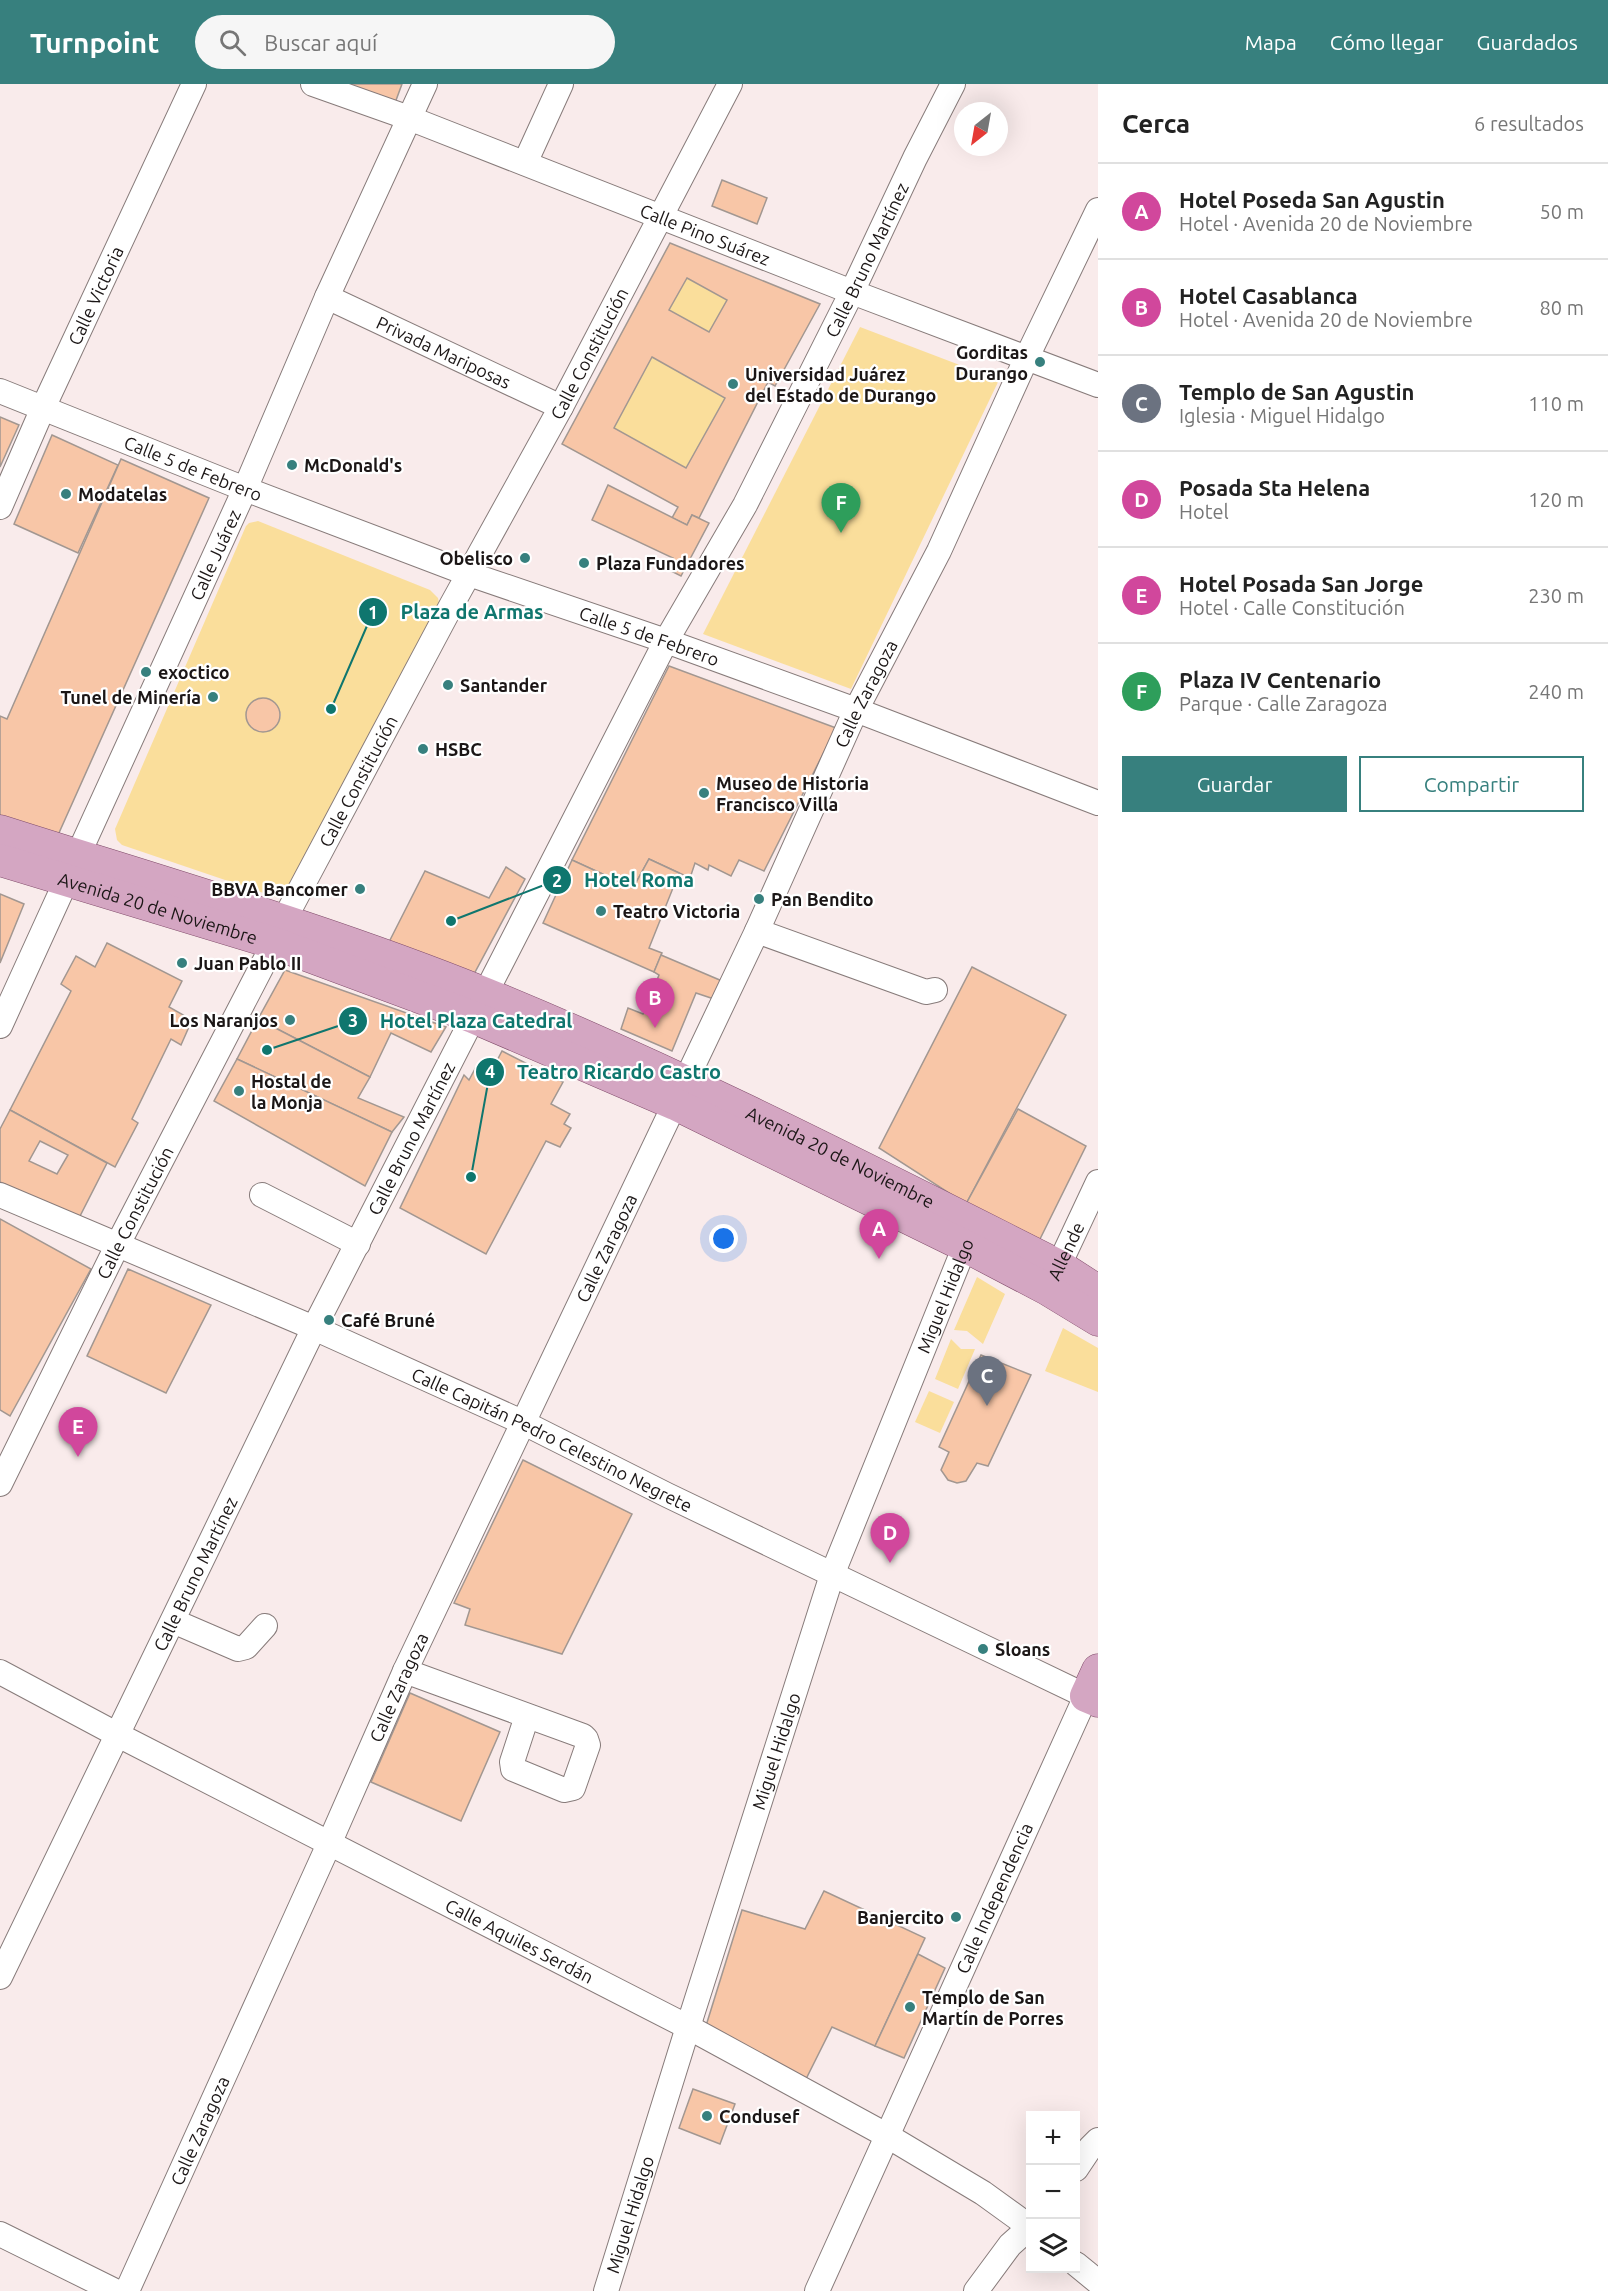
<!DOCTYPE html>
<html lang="es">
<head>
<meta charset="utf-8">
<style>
  :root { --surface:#fff; --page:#f6f6f6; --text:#222; --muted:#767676; --line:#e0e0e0; --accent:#37807e }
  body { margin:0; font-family:Ubuntu,sans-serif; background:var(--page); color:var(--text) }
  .controls { position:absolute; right:18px; bottom:18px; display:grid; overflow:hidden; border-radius:0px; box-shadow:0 6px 24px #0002 }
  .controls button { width:54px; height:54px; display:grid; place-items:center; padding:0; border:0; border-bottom:2px solid var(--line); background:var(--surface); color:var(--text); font:30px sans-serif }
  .compass { position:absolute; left:954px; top:18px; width:54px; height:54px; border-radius:50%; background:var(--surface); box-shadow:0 6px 24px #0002; rotate:211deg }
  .you { position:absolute; left:724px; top:1155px; width:21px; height:21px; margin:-15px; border:4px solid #fff; border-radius:50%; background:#1a73e8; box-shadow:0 0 0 9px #1a73e833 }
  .badge { display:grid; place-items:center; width:39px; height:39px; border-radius:50%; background:var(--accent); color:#fff; font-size:20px; font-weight:700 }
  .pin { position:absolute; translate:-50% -50px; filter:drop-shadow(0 2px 3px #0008) }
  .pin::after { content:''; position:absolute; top:32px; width:21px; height:18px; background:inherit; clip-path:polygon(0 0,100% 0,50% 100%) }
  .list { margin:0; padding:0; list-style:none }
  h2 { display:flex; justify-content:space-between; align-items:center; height:78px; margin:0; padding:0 24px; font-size:26px }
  h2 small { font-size:20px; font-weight:400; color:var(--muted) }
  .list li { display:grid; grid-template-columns:39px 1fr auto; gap:18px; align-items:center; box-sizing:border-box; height:96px; padding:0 24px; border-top:2px solid var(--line) }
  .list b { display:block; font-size:22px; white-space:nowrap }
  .list p { margin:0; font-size:20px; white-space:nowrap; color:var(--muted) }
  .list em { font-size:20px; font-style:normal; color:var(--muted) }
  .actions { display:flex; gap:12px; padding:18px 24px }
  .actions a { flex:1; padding:14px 0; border:2px solid var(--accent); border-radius:0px; text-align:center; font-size:21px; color:var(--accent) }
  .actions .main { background:var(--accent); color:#fff }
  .icon { flex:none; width:33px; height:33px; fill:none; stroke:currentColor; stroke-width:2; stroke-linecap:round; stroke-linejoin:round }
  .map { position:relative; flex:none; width:1098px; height:2207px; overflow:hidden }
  header { display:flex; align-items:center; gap:36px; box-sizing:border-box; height:84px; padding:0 30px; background:var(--accent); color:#fff }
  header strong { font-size:28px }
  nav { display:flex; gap:33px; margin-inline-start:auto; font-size:21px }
  .search { width:420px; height:54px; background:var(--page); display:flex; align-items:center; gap:15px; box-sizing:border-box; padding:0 21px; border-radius:33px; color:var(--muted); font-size:22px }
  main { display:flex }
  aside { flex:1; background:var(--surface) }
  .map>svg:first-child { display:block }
</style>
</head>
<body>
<header>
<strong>Turnpoint</strong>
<div class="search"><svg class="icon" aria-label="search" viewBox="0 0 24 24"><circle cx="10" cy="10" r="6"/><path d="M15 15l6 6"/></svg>Buscar aquí</div>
<nav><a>Mapa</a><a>Cómo llegar</a><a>Guardados</a></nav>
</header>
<main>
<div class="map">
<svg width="1098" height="2207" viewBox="0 0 1098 2207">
  <rect width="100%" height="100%" fill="#f9ebeb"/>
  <g fill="#fade9b" fill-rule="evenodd">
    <polygon points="687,194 727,216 709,248 669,226"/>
    <polygon points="860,243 999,296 851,605 703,550"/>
    <polygon points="652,273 725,314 686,384 614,344"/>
    <path d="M258,437L430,506L438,514L439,519L286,808L278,814L122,761L117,756L115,745L246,442L249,439ZM261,614C272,615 278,620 281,631L276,642L265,648L252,645L246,633L250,620Z"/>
    <polygon points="977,1193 1005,1210 983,1260 967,1247 954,1246"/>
    <polygon points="1063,1244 1098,1264 1098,1308 1045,1287"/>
    <polygon points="951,1255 961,1265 975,1265 958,1305 935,1295"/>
    <polygon points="929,1307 954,1318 940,1349 915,1338"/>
  </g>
  <g fill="#f8c6a7" stroke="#a29791" stroke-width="1.5" fill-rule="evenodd">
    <polygon points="347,0 402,0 395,19"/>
    <polygon points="722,96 767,114 757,140 712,122"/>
    <path d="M670,159L820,220L775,302L768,298L699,434L692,431L687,441L672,434L678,423L562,360ZM687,194L727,216L709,248L669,226ZM652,273L725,314L686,384L614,344Z"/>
    <polygon points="0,333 19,341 0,383"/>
    <polygon points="52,351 118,381 78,469 14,440"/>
    <polygon points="121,375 209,414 54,760 0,736 0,632 7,635"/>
    <polygon points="608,401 687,441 692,431 709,439 681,492 667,485 673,474 592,436"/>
    <polygon points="669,582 836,644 764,787 739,776 731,792 709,781 708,786 695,779 690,794 649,775 633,804 572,776"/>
    <circle cx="263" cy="631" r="17"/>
    <polygon points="649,775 679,789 649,864 662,869 654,888 543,839 572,776 633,804"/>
    <polygon points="506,783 525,795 474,890 388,860 425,787 489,814"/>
    <polygon points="0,810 24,820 0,879"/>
    <polygon points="107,859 182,897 169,923 192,936 181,961 171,955 132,1035 138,1039 115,1083 10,1026 71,907 61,900 76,872 95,883"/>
    <polygon points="661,871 722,897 714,915 696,909 672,967 621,945 628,924 643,930 659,891 654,888"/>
    <polygon points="972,883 1066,931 966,1120 879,1064"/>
    <polygon points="285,886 446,943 431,968 391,949 370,993 258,935"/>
    <polygon points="258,935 370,993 358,1014 404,1033 392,1048 237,975"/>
    <polygon points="502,967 563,998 551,1020 570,1030 564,1040 571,1044 560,1063 546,1057 486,1170 400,1124 464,991 469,996 476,983 490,990"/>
    <polygon points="237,975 392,1048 365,1102 214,1017"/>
    <polygon points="1018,1025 1086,1062 1039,1157 966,1120"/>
    <path d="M10,1026L107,1079L79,1134L0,1098V1045ZM40,1057L68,1071L57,1090L29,1077Z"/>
    <polygon points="0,1135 91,1185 10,1332 0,1326"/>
    <polygon points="128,1185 211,1221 166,1309 87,1272"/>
    <polygon points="981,1271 1031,1291 988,1382 977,1379 966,1397 957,1399 948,1396 941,1386 949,1368 939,1363"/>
    <polygon points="523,1376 632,1430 562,1570 465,1541 470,1525 454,1519"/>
    <polygon points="410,1609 500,1648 461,1737 371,1698"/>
    <polygon points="824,1807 925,1854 875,1962 832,1943 804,1999 705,1945 742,1826 805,1845"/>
    <polygon points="918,1870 945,1884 904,1974 875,1962"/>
    <polygon points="693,2005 735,2020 720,2060 679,2044"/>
  </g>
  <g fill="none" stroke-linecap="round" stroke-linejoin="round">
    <g stroke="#877b7a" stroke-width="26">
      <g id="minor">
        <path id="s1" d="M313,0L409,34L852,208L1098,301"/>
        <polyline points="525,79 561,0"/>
        <path id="s2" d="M327,213L561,323"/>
        <path id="s3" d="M0,307L245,405L469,490L666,557L856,626L1098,719"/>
        <path id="s4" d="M0,423L43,324L194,0"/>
        <polyline points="757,847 926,908 935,906"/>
        <path id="s5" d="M0,942L245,405L327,213L425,0"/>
        <path id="s6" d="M0,1111L314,1244L522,1338L667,1411L1086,1612L817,2207"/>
        <polyline points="262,1111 358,1160"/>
        <path id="s7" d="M1052,1196L1098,1098"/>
        <path id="s8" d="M0,1400L118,1160L274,859L284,836L451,522L561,323L730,0"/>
        <polyline points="173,1537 238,1565 246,1563 265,1542"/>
        <polyline points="405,1587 583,1652 586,1655 588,1661 573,1704 564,1706 513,1685 512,1678 527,1632"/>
        <path id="s9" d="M0,1588L118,1651L688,1943L886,2051L983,2109L1030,2143"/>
        <path id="s10" d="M0,1893L314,1244L666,557L745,421L852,208L915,74L953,0"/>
        <polyline points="1076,2085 1090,2064 1098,2056"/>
        <polyline points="0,2150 115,2207"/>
        <polyline points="1076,2180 1098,2198"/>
        <path id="s11" d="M127,2207L329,1760L405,1587L757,847L856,626L939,467L1027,273L1098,126"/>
        <path id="s12" d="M606,2207L688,1943L832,1491L971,1147"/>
        <polyline points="976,2207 1010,2161 1030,2143"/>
      </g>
    </g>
    <g stroke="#814d6b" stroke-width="33">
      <g id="major">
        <path id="s13" d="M0,747C163,799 328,846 486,910C682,990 870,1087 1059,1182L1098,1207"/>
        <path id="s14" d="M0,776L274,859L473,933L675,1020L965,1162L1047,1205L1098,1236"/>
        <polyline points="1098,1586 1086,1612 1098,1617"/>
      </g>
    </g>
    <use href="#minor" stroke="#fff" stroke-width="24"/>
    <use href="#major" stroke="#d4a6c2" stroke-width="32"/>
  </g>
  <g fill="#37807e" stroke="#fff" stroke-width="2">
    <circle cx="1040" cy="278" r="6"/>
    <circle cx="733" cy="300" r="6"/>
    <circle cx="292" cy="381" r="6"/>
    <circle cx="66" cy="410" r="6"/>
    <circle cx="525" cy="474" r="6"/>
    <circle cx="584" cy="479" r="6"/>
    <circle cx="146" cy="588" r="6"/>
    <circle cx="448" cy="601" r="6"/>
    <circle cx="213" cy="613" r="6"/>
    <circle cx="423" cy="665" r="6"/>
    <circle cx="704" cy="709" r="6"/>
    <circle cx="360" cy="805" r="6"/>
    <circle cx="759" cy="815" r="6"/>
    <circle cx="601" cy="827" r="6"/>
    <circle cx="182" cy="879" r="6"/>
    <circle cx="290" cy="936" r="6"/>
    <circle cx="239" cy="1007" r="6"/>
    <circle cx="329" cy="1236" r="6"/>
    <circle cx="983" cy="1565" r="6"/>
    <circle cx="956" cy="1833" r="6"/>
    <circle cx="910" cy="1923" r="6"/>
    <circle cx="707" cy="2032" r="6"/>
  </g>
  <g text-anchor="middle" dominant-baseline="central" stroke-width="4.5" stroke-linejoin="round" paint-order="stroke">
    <g font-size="18" fill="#1b1616" stroke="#fff">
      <text stroke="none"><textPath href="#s1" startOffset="420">Calle Pino Suárez</textPath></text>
      <text stroke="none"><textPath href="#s10" startOffset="1924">Calle Bruno Martínez</textPath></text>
      <text stroke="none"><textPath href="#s4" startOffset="232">Calle Victoria</textPath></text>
      <text stroke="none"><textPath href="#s2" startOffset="129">Privada Mariposas</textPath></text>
      <text stroke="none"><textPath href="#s8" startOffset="1275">Calle Constitución</textPath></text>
      <text stroke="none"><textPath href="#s3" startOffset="208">Calle 5 de Febrero</textPath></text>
      <text stroke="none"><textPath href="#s5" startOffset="518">Calle Juárez</textPath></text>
      <text stroke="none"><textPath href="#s3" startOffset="694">Calle 5 de Febrero</textPath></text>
      <text stroke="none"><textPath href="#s11" startOffset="1760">Calle Zaragoza</textPath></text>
      <text stroke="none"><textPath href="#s8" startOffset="789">Calle Constitución</textPath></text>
      <text stroke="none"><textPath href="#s14" startOffset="165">Avenida 20 de Noviembre</textPath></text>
      <text stroke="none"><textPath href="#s10" startOffset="934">Calle Bruno Martínez</textPath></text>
      <text stroke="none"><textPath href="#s13" startOffset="903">Avenida 20 de Noviembre</textPath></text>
      <text stroke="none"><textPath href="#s8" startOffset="303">Calle Constitución</textPath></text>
      <text stroke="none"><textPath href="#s11" startOffset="1148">Calle Zaragoza</textPath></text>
      <text stroke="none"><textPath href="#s7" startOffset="32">Allende</textPath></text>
      <text stroke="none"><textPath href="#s12" startOffset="1052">Miguel Hidalgo</textPath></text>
      <text stroke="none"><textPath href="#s6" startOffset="604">Calle Capitán Pedro Celestino Negrete</textPath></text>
      <text stroke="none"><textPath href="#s10" startOffset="448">Calle Bruno Martínez</textPath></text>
      <text stroke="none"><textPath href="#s11" startOffset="662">Calle Zaragoza</textPath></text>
      <text stroke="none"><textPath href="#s12" startOffset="566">Miguel Hidalgo</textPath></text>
      <text transform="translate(994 1814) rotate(-66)">Calle Independencia</text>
      <text stroke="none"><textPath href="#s9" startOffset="585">Calle Aquiles Serdán</textPath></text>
      <text stroke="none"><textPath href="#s11" startOffset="176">Calle Zaragoza</textPath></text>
      <text stroke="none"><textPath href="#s12" startOffset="80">Miguel Hidalgo</textPath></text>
    </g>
    <g font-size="18" font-weight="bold" fill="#1b1616" stroke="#fff" text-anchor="start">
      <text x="1028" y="268" text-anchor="end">Gorditas<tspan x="1028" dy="21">Durango</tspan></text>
      <text x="745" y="290">Universidad Juárez<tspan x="745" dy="21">del Estado de Durango</tspan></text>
      <text x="304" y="381">McDonald's</text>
      <text x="78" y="410">Modatelas</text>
      <text x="513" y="474" text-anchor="end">Obelisco</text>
      <text x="596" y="479">Plaza Fundadores</text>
      <text x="158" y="588">exoctico</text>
      <text x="460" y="601">Santander</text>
      <text x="201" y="613" text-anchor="end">Tunel de Minería</text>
      <text x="435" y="665">HSBC</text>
      <text x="716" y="699">Museo de Historia<tspan x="716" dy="21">Francisco Villa</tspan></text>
      <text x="348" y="805" text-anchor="end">BBVA Bancomer</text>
      <text x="771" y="815">Pan Bendito</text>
      <text x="613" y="827">Teatro Victoria</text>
      <text x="194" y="879">Juan Pablo II</text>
      <text x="278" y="936" text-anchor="end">Los Naranjos</text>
      <text x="251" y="997">Hostal de<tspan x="251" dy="21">la Monja</tspan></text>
      <text x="341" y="1236">Café Bruné</text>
      <text x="995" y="1565">Sloans</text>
      <text x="944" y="1833" text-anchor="end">Banjercito</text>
      <text x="922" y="1913">Templo de San<tspan x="922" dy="21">Martín de Porres</tspan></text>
      <text x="719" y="2032">Condusef</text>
    </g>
  </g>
  <path fill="none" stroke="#0f766e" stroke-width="2" d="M331 625L373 528M451 837L557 796M267 966L353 937M471 1093L490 988"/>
  <g fill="#0f766e" stroke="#fff" stroke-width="2">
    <circle cx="331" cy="625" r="6"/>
    <circle cx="451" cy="837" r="6"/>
    <circle cx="267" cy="966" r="6"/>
    <circle cx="471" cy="1093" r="6"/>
    <circle cx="373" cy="528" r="15"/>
    <circle cx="557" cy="796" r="15"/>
    <circle cx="353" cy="937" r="15"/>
    <circle cx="490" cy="988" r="15"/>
  </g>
  <g font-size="18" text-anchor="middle" font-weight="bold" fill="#fff">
    <text x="373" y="535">1</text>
    <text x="557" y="803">2</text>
    <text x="353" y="943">3</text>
    <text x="490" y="994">4</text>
  </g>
  <g font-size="20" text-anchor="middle" font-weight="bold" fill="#0f766e" stroke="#fff" stroke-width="4.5" stroke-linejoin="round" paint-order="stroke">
    <text x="472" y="535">Plaza de Armas</text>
    <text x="639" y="803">Hotel Roma</text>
    <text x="476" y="944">Hotel Plaza Catedral</text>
    <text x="619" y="995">Teatro Ricardo Castro</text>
  </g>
</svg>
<div class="controls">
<button>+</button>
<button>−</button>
<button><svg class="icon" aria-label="layers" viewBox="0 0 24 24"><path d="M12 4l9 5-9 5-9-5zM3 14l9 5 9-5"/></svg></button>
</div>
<svg class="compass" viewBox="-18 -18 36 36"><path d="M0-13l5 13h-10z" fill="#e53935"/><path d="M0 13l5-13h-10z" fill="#767676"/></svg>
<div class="you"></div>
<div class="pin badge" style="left:879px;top:1175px;background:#d1479c">A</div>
<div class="pin badge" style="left:655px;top:944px;background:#d1479c">B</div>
<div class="pin badge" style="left:987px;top:1322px;background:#6b7280">C</div>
<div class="pin badge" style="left:890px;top:1479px;background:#d1479c">D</div>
<div class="pin badge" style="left:78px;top:1373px;background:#d1479c">E</div>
<div class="pin badge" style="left:841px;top:449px;background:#2e9e5b">F</div>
</div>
<aside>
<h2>Cerca<small>6 resultados</small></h2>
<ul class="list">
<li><span class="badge" style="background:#d1479c">A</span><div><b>Hotel Poseda San Agustin</b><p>Hotel · Avenida 20 de Noviembre</p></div><em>50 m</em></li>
<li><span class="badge" style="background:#d1479c">B</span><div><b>Hotel Casablanca</b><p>Hotel · Avenida 20 de Noviembre</p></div><em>80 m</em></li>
<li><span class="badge" style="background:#6b7280">C</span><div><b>Templo de San Agustin</b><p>Iglesia · Miguel Hidalgo</p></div><em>110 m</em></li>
<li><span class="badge" style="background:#d1479c">D</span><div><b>Posada Sta Helena</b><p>Hotel</p></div><em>120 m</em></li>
<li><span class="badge" style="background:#d1479c">E</span><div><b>Hotel Posada San Jorge</b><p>Hotel · Calle Constitución</p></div><em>230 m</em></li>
<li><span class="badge" style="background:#2e9e5b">F</span><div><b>Plaza IV Centenario</b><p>Parque · Calle Zaragoza</p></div><em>240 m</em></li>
</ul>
<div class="actions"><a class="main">Guardar</a><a>Compartir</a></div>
</aside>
</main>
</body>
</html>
